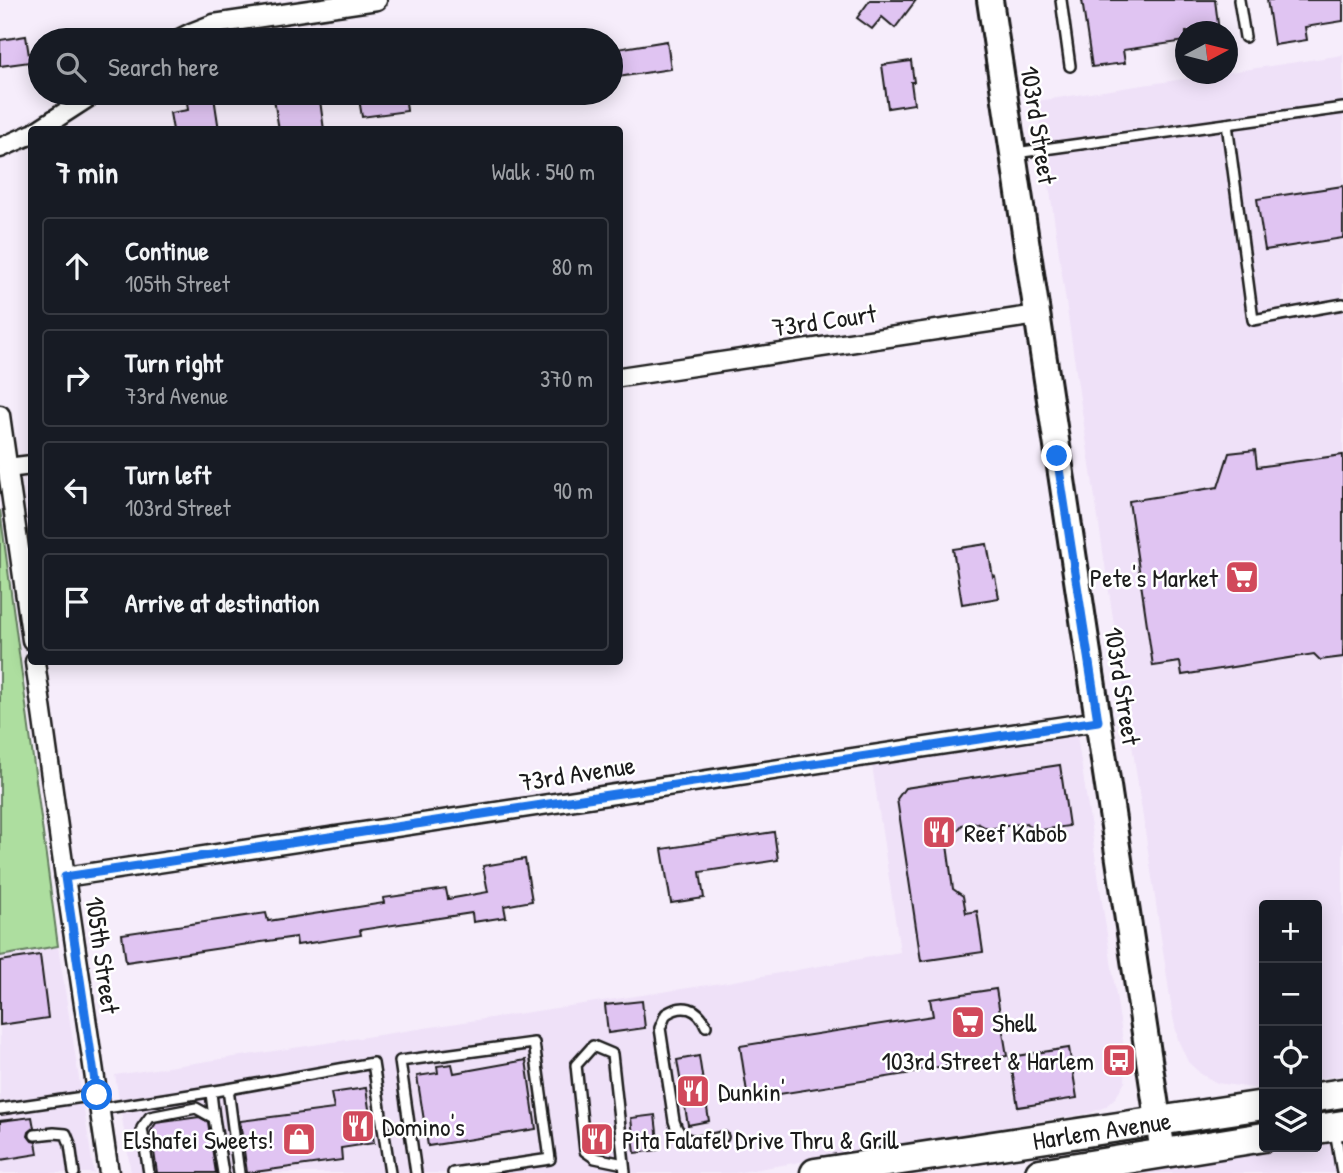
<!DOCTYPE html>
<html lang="en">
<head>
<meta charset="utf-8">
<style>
  :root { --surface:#171b24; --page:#242831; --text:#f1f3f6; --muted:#9ea1a6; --line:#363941 }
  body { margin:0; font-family:"Patrick Hand",sans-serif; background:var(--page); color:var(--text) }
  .controls { position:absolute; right:21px; bottom:21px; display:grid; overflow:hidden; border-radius:7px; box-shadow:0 4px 18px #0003 }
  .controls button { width:63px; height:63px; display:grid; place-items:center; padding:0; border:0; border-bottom:2px solid var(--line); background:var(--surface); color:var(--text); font:35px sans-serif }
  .compass { position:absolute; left:1175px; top:21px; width:63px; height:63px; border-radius:50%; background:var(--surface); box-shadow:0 4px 18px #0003; rotate:83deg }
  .stop { position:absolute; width:21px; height:21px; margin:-16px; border:5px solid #1a73e8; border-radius:50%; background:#fff }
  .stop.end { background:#1a73e8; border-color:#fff; box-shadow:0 2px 7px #0008 }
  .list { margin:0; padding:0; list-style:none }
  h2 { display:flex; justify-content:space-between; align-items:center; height:91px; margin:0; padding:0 28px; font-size:30px }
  h2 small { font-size:23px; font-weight:400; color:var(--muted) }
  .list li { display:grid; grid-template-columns:46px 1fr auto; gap:21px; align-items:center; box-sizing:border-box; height:98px; margin:0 14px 14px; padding:0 14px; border:2px solid var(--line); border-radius:7px }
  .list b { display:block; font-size:26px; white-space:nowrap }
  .list p { margin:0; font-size:23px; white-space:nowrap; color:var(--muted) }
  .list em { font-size:23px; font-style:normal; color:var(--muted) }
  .icon { flex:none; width:38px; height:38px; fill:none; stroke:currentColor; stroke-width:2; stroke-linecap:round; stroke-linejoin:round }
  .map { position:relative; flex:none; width:1343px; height:1173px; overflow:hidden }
  .search { position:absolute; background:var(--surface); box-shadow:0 4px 18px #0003; left:28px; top:28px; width:595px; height:77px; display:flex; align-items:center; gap:18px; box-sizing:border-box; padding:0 24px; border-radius:38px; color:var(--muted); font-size:26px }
  .panel { position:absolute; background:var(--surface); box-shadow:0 4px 18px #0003; left:28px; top:126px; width:595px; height:539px; border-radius:7px }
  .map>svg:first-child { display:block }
</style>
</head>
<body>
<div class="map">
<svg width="1343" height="1173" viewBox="0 0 1343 1173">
  <rect width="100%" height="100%" fill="#f6edfb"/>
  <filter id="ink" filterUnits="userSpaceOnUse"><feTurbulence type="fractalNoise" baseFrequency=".0143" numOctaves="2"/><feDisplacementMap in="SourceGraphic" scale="14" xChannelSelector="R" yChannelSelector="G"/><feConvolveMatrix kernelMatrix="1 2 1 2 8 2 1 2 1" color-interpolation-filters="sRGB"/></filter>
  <g filter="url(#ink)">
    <g fill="#efe1f8">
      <polygon points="1343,55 1343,1075 1317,1079 1317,905 1264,905 1264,1087 1253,1088 1217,1083 1201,1074 1188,1062 1178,1040 1173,1017 1079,392 1037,101"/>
      <polygon points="1076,728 1126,1061 1125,1082 1116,1097 1105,1107 1090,1113 735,1173 131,1173 115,1075 728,982 900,952 871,758"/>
      <polygon points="58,946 94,1173 0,1173 0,956"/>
      <polygon points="1343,1135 1343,1173 1098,1173 1268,1147 1317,1147 1317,1139"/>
    </g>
    <polygon fill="#adde9f" stroke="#647d5e" stroke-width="2" points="0,510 58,946 0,956"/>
    <g fill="#e0c4f2" stroke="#1c1c1c" stroke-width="2">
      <polygon points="870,0 916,0 895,28 882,17 872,29 857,18"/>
      <polygon points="1082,0 1215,0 1219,32 1186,32 1186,41 1123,50 1125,63 1092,67"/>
      <polygon points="1267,0 1343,0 1343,21 1305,27 1307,40 1274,45"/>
      <polygon points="26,36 30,62 0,66 0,40"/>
      <polygon points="667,41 671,69 611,78 611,50"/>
      <polygon points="911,61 914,82 911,82 914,104 888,108 882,65"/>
      <polygon points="273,93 319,93 324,130 279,130"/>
      <polygon points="358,93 405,93 407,111 362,117"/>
      <polygon points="214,97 219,130 173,130 170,113 188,110 187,102"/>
      <polygon points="1343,186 1343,238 1265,250 1257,199"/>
      <polygon points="1255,450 1257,467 1343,455 1343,657 1320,660 1314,654 1182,675 1180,662 1153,666 1129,501 1218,487 1229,453"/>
      <polygon points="987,544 993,577 995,576 999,598 962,604 953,549"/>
      <polygon points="1060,765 1069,826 1034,831 1026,823 988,829 977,823 962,825 947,845 953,889 963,896 966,913 977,911 983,952 921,961 897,799 905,788"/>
      <polygon points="774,832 778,860 700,872 704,898 671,903 662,849"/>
      <polygon points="525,859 532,901 504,906 506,917 473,922 472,913 360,930 361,935 297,945 296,937 126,962 122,934 266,913 268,921 384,903 383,898 446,889 448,899 488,892 483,866"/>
      <polygon points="40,955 48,1018 0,1025 0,961"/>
      <polygon points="996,989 1007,1056 919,1070 919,1072 748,1099 740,1046 933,1016 930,999"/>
      <polygon points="642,1001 645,1028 608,1033 605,1005"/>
      <polygon points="1069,1048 1077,1098 1018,1107 1010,1057"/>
      <polygon points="699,1056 709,1121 688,1125 677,1060"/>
      <polygon points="526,1060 536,1129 428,1146 417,1076 438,1073 437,1066 452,1064 454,1073"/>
      <polygon points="366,1088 374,1143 341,1148 342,1160 247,1173 240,1121 334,1109 331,1093"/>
      <polygon points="655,1115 659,1150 635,1153 631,1118"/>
      <polygon points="32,1117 34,1128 29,1132 28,1136 32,1141 36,1142 38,1154 0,1160 0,1121"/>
      <polygon points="199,1117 208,1122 216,1173 157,1173 151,1131 156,1123"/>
    </g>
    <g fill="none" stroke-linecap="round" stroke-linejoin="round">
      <g stroke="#1c1c1c" stroke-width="14">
        <g id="lane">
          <polyline points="1061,0 1070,66"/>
          <polyline points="1239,0 1245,37"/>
          <polyline points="1227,124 1253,320 1343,304"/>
          <polyline points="1015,153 1343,108"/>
          <path d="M706,1026C698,1007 683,1003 666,1014L660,1028L674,1121C682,1148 701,1141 723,1137"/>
          <polyline points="211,1093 214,1118"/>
          <polyline points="0,1109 97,1095"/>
          <polyline points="100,1109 228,1089"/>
          <polyline points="1335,1130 1342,1173"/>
          <polyline points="35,1135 54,1133 66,1134 70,1144 74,1173"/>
          <polyline points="624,1164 595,1158 585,1151 576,1065 593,1046 612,1054 625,1173"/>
          <polyline points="149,1173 142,1128 150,1117 196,1108 214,1118 223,1173"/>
          <polyline points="239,1173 228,1089 373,1063 390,1173"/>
          <polyline points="416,1173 400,1061 534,1043 550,1159 453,1173"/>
        </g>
      </g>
      <g stroke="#1c1c1c" stroke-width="23">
        <g id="street">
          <polyline points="177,40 191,33 214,24 377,0"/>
          <polyline points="38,130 95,93"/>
          <polyline points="0,148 32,134"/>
          <polyline points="620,377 1037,315"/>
          <polyline points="0,415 32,640"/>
          <polyline points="7,468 32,465"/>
          <polyline points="35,662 65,877 109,1173"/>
          <polyline points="65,877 1098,721"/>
        </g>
      </g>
      <g stroke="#1c1c1c" stroke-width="30">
        <polyline id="secondary" points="990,0 1163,1153"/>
      </g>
      <g stroke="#1c1c1c" stroke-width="33">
        <g id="primary">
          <polyline points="1317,1097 1343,1093"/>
          <polyline points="1317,1129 1343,1125"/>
          <path id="s1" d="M815,1173L1264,1105"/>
          <polyline points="1040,1173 1264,1137"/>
        </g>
      </g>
      <use href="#lane" stroke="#fff" stroke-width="9"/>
      <use href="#street" stroke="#fff" stroke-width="18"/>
      <use href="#secondary" stroke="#fff" stroke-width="24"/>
      <use href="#primary" stroke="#fff" stroke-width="28"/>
    </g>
  </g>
  <g fill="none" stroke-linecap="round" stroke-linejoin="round" filter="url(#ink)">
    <polyline stroke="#1a73e8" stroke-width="9" points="97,1095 65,877 1098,721 1057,456"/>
  </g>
  <defs>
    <g id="supermarket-square" transform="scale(1.75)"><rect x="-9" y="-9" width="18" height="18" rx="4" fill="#d1495b" stroke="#fff"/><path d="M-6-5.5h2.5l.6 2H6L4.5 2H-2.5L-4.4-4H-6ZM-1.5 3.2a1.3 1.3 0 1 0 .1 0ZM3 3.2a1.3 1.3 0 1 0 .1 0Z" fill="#fff"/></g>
    <g id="restaurant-square" transform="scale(1.75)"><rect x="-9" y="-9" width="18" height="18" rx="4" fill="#d1495b" stroke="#fff"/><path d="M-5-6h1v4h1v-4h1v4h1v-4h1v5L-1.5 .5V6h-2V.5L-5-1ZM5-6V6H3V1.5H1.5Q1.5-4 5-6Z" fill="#fff"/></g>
    <g id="bus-square" transform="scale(1.75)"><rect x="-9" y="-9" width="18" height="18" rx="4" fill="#d1495b" stroke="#fff"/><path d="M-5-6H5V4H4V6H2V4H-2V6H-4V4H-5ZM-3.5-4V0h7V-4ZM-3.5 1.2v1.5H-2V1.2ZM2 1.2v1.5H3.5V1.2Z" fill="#fff"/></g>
    <g id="shop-square" transform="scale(1.75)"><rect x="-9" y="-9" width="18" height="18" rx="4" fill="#d1495b" stroke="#fff"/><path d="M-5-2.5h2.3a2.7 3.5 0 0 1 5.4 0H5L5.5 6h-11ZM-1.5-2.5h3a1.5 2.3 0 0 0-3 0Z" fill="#fff"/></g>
  </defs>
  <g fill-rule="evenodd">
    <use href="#supermarket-square" x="1242" y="577"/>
    <use href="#restaurant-square" x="939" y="832"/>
    <use href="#supermarket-square" x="968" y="1022"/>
    <use href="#bus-square" x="1119" y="1060"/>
    <use href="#restaurant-square" x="693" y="1091"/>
    <use href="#restaurant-square" x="358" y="1126"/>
    <use href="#shop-square" x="299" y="1139"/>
    <use href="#restaurant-square" x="597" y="1139"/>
  </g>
  <g text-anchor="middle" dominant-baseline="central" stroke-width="5" stroke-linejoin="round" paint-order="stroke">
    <g font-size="26" fill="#1c1c1c" stroke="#fff">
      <text transform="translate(1039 125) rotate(81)">103rd Street</text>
      <text transform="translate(824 320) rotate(-8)">73rd Court</text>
      <text transform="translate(1123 686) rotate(81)">103rd Street</text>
      <text transform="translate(577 773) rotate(-9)">73rd Avenue</text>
      <text transform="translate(103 955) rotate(82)">105th Street</text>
      <text stroke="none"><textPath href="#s1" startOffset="290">Harlem Avenue</textPath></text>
    </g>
    <g font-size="26" fill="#1c1c1c" stroke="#fff" text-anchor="start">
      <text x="1218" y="577" text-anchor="end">Pete's Market</text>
      <text x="964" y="832">Reef Kabob</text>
      <text x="992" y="1022">Shell</text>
      <text x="1094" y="1060" text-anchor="end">103rd Street &amp; Harlem</text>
      <text x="718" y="1091">Dunkin'</text>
      <text x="382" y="1126">Domino's</text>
      <text x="274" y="1139" text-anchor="end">Elshafei Sweets!</text>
      <text x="622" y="1139">Pita Falafel Drive Thru &amp; Grill</text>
    </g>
  </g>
</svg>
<div class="controls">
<button>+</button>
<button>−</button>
<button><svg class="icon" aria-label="locate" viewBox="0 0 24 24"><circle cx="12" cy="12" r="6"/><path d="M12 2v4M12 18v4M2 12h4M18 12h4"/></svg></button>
<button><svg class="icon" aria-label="layers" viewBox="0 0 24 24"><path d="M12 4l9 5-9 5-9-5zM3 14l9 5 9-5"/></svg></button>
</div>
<svg class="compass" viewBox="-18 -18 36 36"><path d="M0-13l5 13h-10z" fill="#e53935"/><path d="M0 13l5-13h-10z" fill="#9ea1a6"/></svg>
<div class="stop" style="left:97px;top:1095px"></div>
<div class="stop end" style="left:1057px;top:456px"></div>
<div class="search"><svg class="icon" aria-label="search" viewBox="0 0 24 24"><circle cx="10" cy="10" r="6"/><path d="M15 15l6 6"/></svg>Search here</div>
<section class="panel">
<h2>7 min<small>Walk · 540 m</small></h2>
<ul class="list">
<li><svg class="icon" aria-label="ahead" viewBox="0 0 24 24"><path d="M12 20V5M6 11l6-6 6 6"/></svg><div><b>Continue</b><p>105th Street</p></div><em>80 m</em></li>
<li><svg class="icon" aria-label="right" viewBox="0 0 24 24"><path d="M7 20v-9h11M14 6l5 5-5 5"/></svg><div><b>Turn right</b><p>73rd Avenue</p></div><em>370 m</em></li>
<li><svg class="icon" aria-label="left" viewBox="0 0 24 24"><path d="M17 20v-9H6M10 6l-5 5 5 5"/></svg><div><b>Turn left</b><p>103rd Street</p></div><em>90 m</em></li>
<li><svg class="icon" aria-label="arrive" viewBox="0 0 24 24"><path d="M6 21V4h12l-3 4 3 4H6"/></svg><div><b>Arrive at destination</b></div></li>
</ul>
</section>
</div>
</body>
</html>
